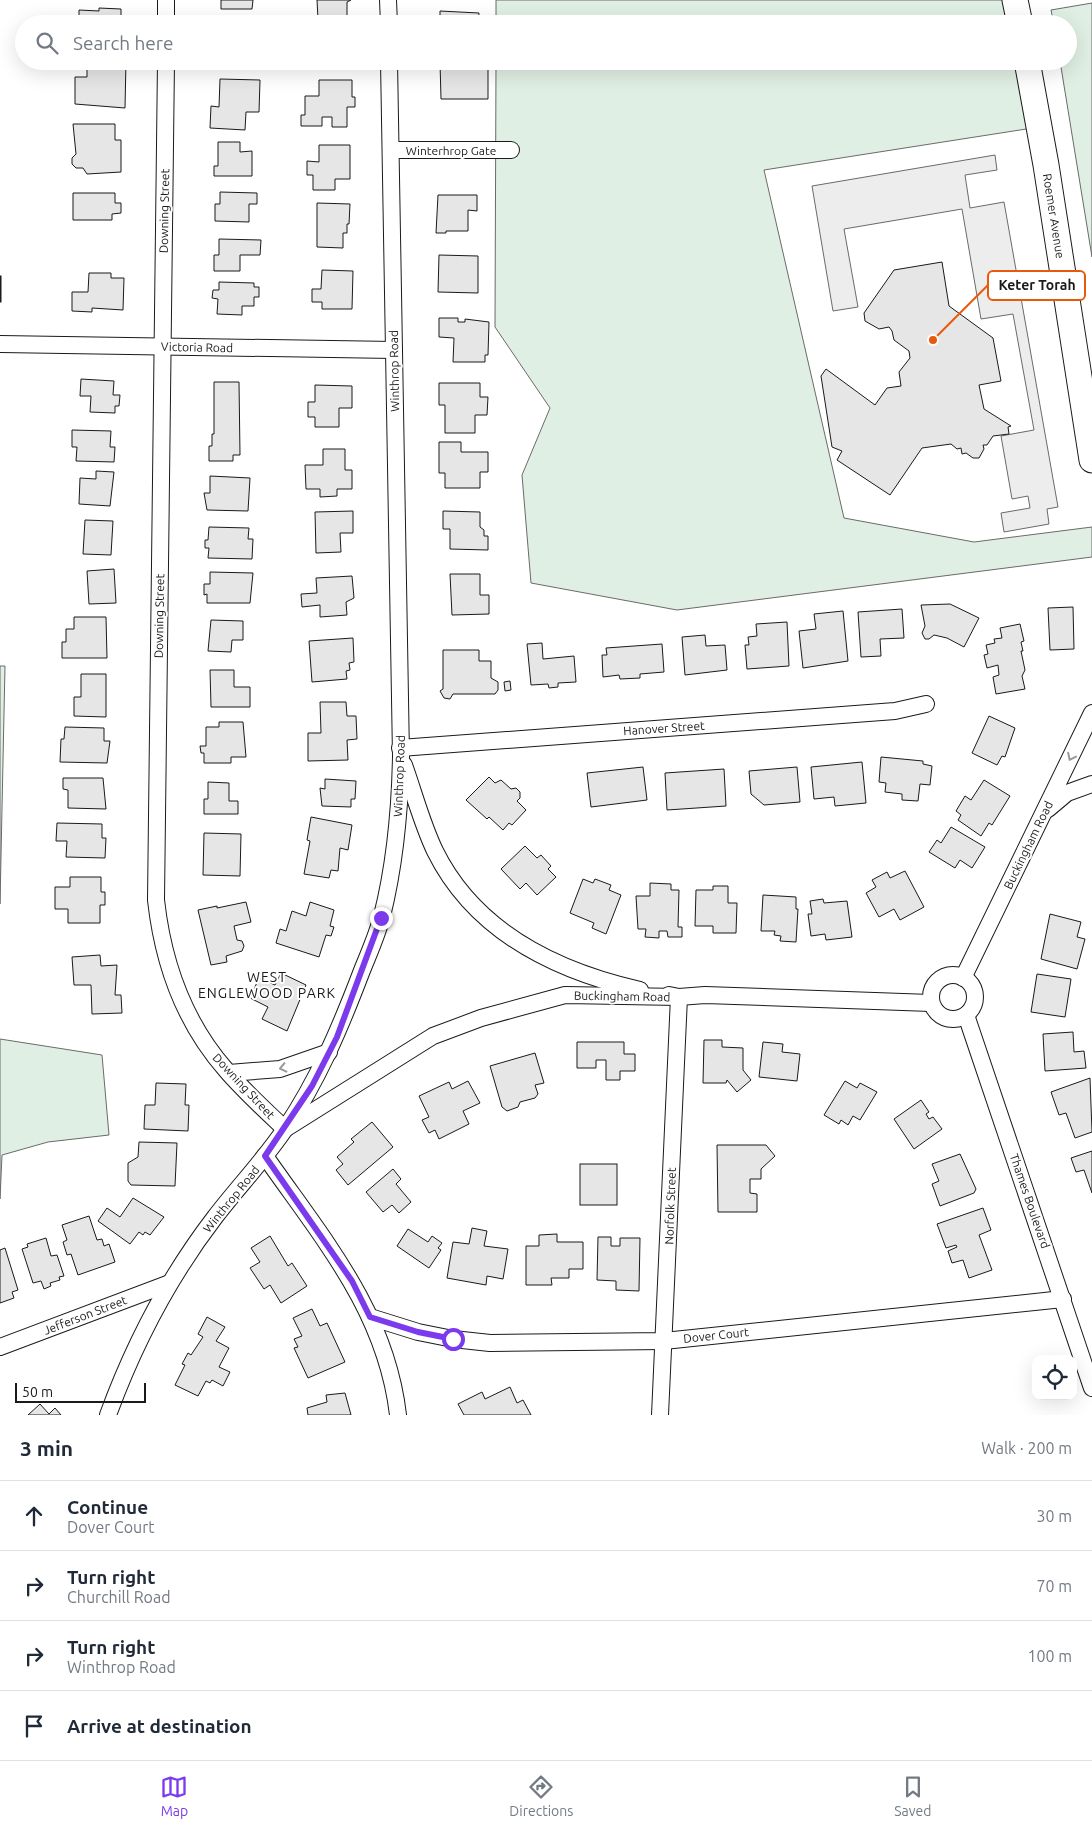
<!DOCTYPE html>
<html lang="en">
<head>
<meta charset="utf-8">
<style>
  :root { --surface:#fff; --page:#f2f2f3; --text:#1f2937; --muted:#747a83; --line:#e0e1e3; --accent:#7c3aed }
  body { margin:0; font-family:Ubuntu,sans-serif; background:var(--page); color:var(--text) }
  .controls { position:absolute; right:15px; bottom:15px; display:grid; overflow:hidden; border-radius:10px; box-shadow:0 5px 20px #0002 }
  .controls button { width:45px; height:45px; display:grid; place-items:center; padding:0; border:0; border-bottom:1px solid var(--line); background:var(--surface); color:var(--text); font:25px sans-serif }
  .scale { position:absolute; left:15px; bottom:12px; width:131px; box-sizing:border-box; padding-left:5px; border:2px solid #1a1a1a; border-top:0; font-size:14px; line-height:18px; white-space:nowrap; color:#1a1a1a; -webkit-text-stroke:4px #fff; paint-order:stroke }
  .stop { position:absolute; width:15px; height:15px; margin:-11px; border:4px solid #7c3aed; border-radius:50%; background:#fff }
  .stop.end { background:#7c3aed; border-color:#fff; box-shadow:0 1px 5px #0008 }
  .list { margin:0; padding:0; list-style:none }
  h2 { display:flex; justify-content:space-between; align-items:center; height:65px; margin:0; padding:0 20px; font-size:21px }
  h2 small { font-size:16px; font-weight:400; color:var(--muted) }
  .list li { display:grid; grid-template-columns:32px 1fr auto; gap:15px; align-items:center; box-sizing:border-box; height:70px; padding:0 20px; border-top:1px solid var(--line) }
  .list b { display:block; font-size:19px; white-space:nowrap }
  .list p { margin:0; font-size:16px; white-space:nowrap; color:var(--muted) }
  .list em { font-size:16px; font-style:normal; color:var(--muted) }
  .icon { flex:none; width:28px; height:28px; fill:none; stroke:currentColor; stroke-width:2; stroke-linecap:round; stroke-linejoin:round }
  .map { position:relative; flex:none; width:1092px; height:1415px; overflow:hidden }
  .search { position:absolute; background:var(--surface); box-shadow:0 5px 20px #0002; left:15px; right:15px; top:15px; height:55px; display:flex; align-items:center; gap:12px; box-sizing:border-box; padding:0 18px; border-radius:28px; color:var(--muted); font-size:19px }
  .sheet { height:345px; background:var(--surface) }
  nav { display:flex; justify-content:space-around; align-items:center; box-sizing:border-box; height:70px; border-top:1px solid var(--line); background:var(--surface); font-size:14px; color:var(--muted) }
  nav a { display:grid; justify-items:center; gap:2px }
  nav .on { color:var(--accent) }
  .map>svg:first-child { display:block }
</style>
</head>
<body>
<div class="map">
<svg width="1092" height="1415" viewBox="0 0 1092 1415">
  <rect width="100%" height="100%" fill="#fff"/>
  <g fill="#e0efe3" stroke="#6a6a6a">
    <polygon points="496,0 1015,0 1020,24 496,24"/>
    <polygon points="1092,3 1092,257 1060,61 1068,61 1068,24 1054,24 1051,10"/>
    <polygon points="496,61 1027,61 1039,127 764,170 844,518 974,542 1092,527 1092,557 677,610 531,583 522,475 550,408 495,327"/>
    <polygon points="0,666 5,666 0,904"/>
    <polygon points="0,1039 102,1055 109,1135 48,1142 2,1155 0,1199"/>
  </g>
  <polygon fill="#ededed" stroke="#6a6a6a" points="995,155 997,170 965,175 970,208 1004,202 1058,507 1047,509 1049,524 1004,532 1001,513 1030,508 1028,496 1012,499 1001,436 1034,430 1013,314 981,319 962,209 844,229 858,307 833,311 812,186"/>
  <g fill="#e6e6e6" stroke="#1a1a1a">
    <polygon points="221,0 253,0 252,9 221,9"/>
    <polygon points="317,0 351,0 347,2 347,18 318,19"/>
    <polygon points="99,8 121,9 121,19 125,19 125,24 79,24 79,10 99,11"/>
    <polygon points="440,11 479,13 478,24 440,24"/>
    <polygon points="87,61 126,61 125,108 75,104 75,77 87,77"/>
    <polygon points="219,61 255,61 253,64 228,63 228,66 218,65"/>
    <rect x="304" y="61" width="45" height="4"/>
    <polygon points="440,62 488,62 488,99 441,99"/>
    <polygon points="220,79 260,80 259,112 246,112 245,130 210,128 211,106 219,107"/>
    <polygon points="319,80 352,80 352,97 355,97 355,107 347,107 347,127 332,127 332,117 322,117 322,126 301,126 301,115 305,115 305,96 319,96"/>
    <polygon points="73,124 115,124 115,140 121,140 121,172 87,174 83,168 76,168 72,164 72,158 76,154"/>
    <polygon points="218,142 240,142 240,152 252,151 252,176 214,176 214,166 218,166"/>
    <polygon points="319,145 350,145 350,179 335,179 335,190 313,190 313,175 307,175 307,161 319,162"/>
    <polygon points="220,192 257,193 257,204 249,204 249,222 215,221 215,204 220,204"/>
    <polygon points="73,193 115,193 115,203 121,203 121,213 112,214 112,220 73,220"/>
    <polygon points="438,195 477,195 477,211 468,210 468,231 446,231 446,233 436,233"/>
    <polygon points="317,203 350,204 349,224 347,224 347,233 343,233 343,248 317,247"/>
    <polygon points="219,239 261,240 260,255 240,255 240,271 214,271 214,255 219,255"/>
    <polygon points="439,255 478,256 478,293 438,292"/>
    <polygon points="942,262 949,306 993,338 1001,381 979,385 984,409 1011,426 1008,427 1009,434 993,436 987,445 983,445 984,449 979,458 973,458 966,453 962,454 961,448 957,449 951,444 922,448 890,495 837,460 842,451 832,447 821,376 826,369 875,405 887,388 901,386 899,372 910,358 909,351 894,340 892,331 889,327 879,329 865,321 864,313 894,270"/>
    <polygon points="322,270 353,271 352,309 322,309 322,302 312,302 312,289 321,289"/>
    <polygon points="89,273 111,273 111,278 124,278 123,310 92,308 92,312 72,311 72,292 88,292"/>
    <rect x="0" y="276" width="1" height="26"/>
    <polygon points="219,282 254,283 254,287 259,287 259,297 254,297 254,306 242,306 242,315 217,314 218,299 212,298 213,290 219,290"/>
    <polygon points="439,318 458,318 458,322 465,322 465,319 489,322 488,355 485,355 485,362 453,362 454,338 439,337"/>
    <polygon points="81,379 114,381 113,395 120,395 119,406 115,406 115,413 90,412 91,396 80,396"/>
    <polygon points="214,382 239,382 240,455 233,455 233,461 209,461 209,446 212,446 212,434 214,434"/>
    <polygon points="439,383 480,383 480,397 488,397 487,415 475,415 475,433 445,433 445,405 439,405"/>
    <polygon points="315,385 352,386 352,408 339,408 339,427 315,427 315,417 308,417 308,402 315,402"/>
    <polygon points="72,430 111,431 110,447 115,447 114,462 76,461 77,447 72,447"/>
    <polygon points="439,442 461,442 461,452 488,452 488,472 480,472 480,488 445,488 445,473 439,473"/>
    <polygon points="323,449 345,449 345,470 352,470 352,489 337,489 337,496 320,497 320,489 306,489 305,465 323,465"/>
    <polygon points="96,471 114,472 110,506 79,504 80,478 96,479"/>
    <polygon points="210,476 250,478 248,511 207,510 204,493 210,493"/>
    <polygon points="353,511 353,533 340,533 341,552 316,553 315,512"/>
    <polygon points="443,511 480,512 480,527 484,530 484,536 488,536 488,550 450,549 450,529 443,529"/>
    <polygon points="85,520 113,521 111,555 83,554"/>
    <polygon points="209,527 249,528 248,539 253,539 252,559 208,558 209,548 205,548 205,540 208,540"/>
    <polygon points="114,569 116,603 89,604 87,571"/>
    <polygon points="210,572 253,573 250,603 207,603 207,594 204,595 204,584 210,584"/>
    <polygon points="450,574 480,574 480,595 489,595 489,614 452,615"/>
    <polygon points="352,576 354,598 346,602 347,615 320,617 320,605 302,607 301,594 317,593 316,578"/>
    <polygon points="950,604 979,618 964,647 947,638 934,635 929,639 925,639 922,633 925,626 921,605"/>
    <polygon points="1073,607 1074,649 1050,650 1048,608"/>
    <polygon points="902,609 904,638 880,639 881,656 861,657 858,612"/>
    <polygon points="843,611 848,661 803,668 799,631 816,629 814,614"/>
    <polygon points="74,617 106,617 107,658 62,658 62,642 66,642 66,629 74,629"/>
    <polygon points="211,620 243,621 243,640 232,640 231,652 208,651"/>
    <polygon points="787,622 789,666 747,669 745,645 749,645 748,637 757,636 756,624"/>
    <polygon points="1020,624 1024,641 1021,642 1023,651 1021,651 1025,670 1022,676 1025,689 996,694 993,677 999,675 998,665 987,668 984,655 988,654 986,645 995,643 994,639 1002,638 1000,628"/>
    <polygon points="705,635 706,646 725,645 727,670 685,675 682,637"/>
    <polygon points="353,638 354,662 349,663 350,670 346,671 347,679 312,682 309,641"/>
    <polygon points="542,643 543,659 574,656 576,682 558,683 558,687 549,688 548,684 531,685 527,644"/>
    <polygon points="662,644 664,672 640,674 640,678 620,679 619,675 603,677 602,655 607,655 606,648"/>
    <polygon points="443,650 479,650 479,661 491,661 491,678 498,682 498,690 495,694 453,694 450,699 444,698 440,691 443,689"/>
    <polygon points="210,670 234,670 234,687 250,687 250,707 211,707"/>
    <polygon points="81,674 106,674 106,717 74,716 74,697 81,697"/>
    <polygon points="510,681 511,690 505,691 504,682"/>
    <polygon points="320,702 346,702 347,716 356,716 357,739 347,740 348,760 308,761 308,733 321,733"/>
    <polygon points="989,716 1015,728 1005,757 1002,756 997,765 972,753"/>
    <polygon points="219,722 243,722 246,757 231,757 231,763 204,763 204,753 201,753 200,746 206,746 206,727 219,727"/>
    <polygon points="65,727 104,728 104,741 110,741 107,763 60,762 61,739 64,739"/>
    <polygon points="881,757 923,761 923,764 932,766 930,785 920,784 918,801 902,800 902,794 885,792 886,783 879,782"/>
    <polygon points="862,762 866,803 835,806 834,797 814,799 811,767"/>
    <polygon points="643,767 647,800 591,807 587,773"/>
    <polygon points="797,767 800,802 764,805 751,794 749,771"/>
    <polygon points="724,769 726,806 667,810 665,773"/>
    <polygon points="489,777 495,783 501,780 511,789 516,788 520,792 520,798 517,801 526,810 512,825 509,823 503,830 489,817 487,819 466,800"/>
    <polygon points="63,778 103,778 106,809 68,808 68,790 63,789"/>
    <polygon points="325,779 356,781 355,799 351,799 351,807 322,806 320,788 325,789"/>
    <polygon points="984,780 1010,796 992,825 989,823 981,836 958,820 961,815 956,811 965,796 971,800"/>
    <polygon points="208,782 229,783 229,801 238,801 238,814 204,814 204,799 208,799"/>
    <polygon points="311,817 352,825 348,850 340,848 338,871 331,870 329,878 304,874 310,841 307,840"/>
    <polygon points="57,823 102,824 102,838 106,838 105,858 66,857 67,841 56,841"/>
    <polygon points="951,827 985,847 972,868 960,860 955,868 929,852 937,840 941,843"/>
    <polygon points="204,833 241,834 240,876 203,875"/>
    <polygon points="525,846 537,858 541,855 551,866 548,869 556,877 537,895 526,883 520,889 501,869"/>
    <polygon points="905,871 924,907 900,920 894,909 879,917 866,893 876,887 872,880 887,872 890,878"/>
    <polygon points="70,877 101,877 101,892 105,892 105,905 100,905 100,923 68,923 68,909 55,909 55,887 70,887"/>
    <polygon points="583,879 593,883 595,879 611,885 609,890 621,895 606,934 592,928 594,923 570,913"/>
    <polygon points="650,883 671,884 671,890 679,890 678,927 682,927 682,937 668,937 667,931 659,931 659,938 645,937 646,929 638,929 636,896 650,896"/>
    <polygon points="713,886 728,886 728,903 737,903 736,933 713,933 713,926 695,926 696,890 713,890"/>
    <polygon points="763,895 796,897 796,909 798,909 796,942 780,941 781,936 774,935 775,931 761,931"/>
    <polygon points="823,899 824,903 847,901 852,937 826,940 825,934 811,936 808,914 812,914 810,901"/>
    <polygon points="246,902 251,922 234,926 237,940 242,941 244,946 242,951 226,956 227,962 211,965 198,910 217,906 217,908"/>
    <polygon points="310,902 334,910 330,926 334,927 331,936 326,935 319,957 276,943 280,929 286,931 292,911 306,916"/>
    <polygon points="1050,914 1081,922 1077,937 1085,939 1077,969 1041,959"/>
    <polygon points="100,955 101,966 117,965 115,995 121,995 122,1013 92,1014 91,985 74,985 72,957"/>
    <polygon points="281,973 306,985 287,1031 262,1019 268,1007 250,998 259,978 275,985"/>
    <polygon points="1037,974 1071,979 1065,1017 1031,1012"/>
    <polygon points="1073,1032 1074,1052 1084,1051 1086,1068 1045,1071 1043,1034"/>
    <polygon points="704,1040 722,1040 722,1047 743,1048 743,1070 751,1080 737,1092 727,1080 726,1083 703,1083"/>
    <polygon points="577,1042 624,1042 624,1054 635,1054 635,1071 620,1071 620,1080 606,1080 606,1060 596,1060 596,1068 577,1068"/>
    <polygon points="763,1042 783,1044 782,1052 800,1054 797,1081 759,1077"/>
    <polygon points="535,1053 544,1083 535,1085 538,1094 535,1098 520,1102 518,1107 507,1111 502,1107 490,1066"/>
    <polygon points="1090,1078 1092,1132 1075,1138 1066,1113 1059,1115 1051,1092"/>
    <polygon points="468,1081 480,1103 463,1111 469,1124 439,1139 435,1130 429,1133 422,1120 429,1117 419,1096 449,1082 452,1089"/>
    <polygon points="845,1081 857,1088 860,1083 877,1092 860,1120 853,1116 848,1125 841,1120 839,1124 824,1115"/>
    <polygon points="156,1083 186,1084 185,1105 189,1105 188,1131 144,1129 145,1105 155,1105"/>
    <polygon points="921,1100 929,1112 926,1114 929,1119 933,1117 942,1129 914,1149 894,1119"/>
    <polygon points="372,1122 393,1147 348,1185 336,1170 343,1164 337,1157 354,1142 351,1139"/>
    <polygon points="139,1142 177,1143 175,1186 131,1185 128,1181 128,1163 138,1157"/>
    <polygon points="717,1145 766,1145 775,1156 761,1169 761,1179 750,1179 750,1193 757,1194 757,1212 718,1212"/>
    <polygon points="1092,1151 1092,1193 1084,1170 1076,1172 1071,1158"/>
    <polygon points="960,1154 976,1189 974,1193 940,1206 932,1184 939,1181 932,1164"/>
    <rect x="580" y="1164" width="37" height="41"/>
    <polygon points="393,1169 401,1179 396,1184 411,1202 399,1213 392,1205 383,1212 366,1192"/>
    <polygon points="133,1198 164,1217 150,1235 145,1232 143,1235 139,1232 130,1244 98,1221 107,1208 120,1217"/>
    <polygon points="983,1208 991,1230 979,1235 992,1270 969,1278 963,1260 952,1263 948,1251 957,1247 956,1245 946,1248 937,1224"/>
    <polygon points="89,1216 97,1240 102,1239 104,1246 109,1244 115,1262 78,1275 71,1254 67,1255 63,1242 67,1240 62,1225"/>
    <polygon points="472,1228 487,1231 484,1246 508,1249 503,1279 487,1276 486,1285 447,1278 453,1242 469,1244"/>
    <polygon points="408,1229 428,1242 432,1236 442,1243 438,1248 441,1250 429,1268 397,1246"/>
    <polygon points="557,1234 557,1242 583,1242 583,1269 569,1269 569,1278 551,1278 552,1285 526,1285 526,1246 539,1246 539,1235"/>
    <polygon points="270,1236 288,1266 292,1263 307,1286 281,1303 270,1285 264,1289 250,1268 260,1262 251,1248"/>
    <polygon points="598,1237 611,1237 611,1246 620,1246 620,1238 640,1238 639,1291 616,1290 616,1281 597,1280"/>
    <polygon points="46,1238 51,1256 57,1255 64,1276 59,1277 60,1280 50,1283 51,1286 44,1289 41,1281 33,1283 22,1249 28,1247 27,1244"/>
    <polygon points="5,1248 18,1290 12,1292 14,1298 0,1303 0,1250"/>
    <polygon points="312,1309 320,1326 327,1323 345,1362 308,1378 294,1348 298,1347 294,1339 302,1336 293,1318"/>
    <polygon points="207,1317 225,1327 216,1341 229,1348 219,1367 230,1372 223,1386 212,1380 210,1383 206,1381 198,1396 175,1385 185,1365 182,1364 188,1353 191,1355 203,1337 198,1334"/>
    <polygon points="510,1387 517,1403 523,1400 531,1415 464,1415 458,1404 482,1392 485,1399"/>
    <polygon points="345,1393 351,1415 308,1415 307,1408 327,1402 326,1395"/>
    <polygon points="40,1404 49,1414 55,1408 61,1415 28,1415"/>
  </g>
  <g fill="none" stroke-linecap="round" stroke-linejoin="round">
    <g stroke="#1a1a1a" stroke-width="18">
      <g id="street">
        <polyline points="388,0 389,24"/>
        <polyline points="166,24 166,0"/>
        <path d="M166,61L156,900C163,963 183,1021 226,1070C244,1091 265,1110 285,1129L433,1036L481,1018L565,995L679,997L705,995L931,1003"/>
        <polyline points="391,150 511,150"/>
        <polyline points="0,344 394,350"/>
        <polyline points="400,748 895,711 926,704"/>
        <path d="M404,765C414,793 422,824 435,851C475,932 556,971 640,990"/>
        <polyline points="1048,809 1067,793 1092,784"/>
        <circle cx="953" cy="997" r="22"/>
        <polyline points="963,978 1092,713"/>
        <polyline points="966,1015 1092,1388"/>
        <polyline points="229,1073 280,1069 329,1052"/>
        <path d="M265,1156C322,1238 386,1311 398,1415"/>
        <polyline points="370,1317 418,1332 453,1339 490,1343 664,1341 1063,1299"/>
        <polyline points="0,1347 170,1283"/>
        <path d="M108,1415C134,1344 169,1277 215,1217C238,1187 264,1160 285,1129C318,1080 340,1028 361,973C368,955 377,936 382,916C395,864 400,810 401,756L389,61"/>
        <polyline points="660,1415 679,997 669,995"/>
      </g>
    </g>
    <g stroke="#1a1a1a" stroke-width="27">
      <g id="primary">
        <polyline points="1015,0 1020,24"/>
        <polyline points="1027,61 1046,165 1092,460"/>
      </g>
    </g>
    <use href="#street" stroke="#fff" stroke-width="16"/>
    <use href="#primary" stroke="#fff" stroke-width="25"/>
  </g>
  <defs><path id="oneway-chevron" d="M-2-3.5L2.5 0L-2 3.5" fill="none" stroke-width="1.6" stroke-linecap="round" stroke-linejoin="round" transform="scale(1.25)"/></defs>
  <g stroke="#989898">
    <use href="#oneway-chevron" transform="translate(1071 757) rotate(116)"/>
    <use href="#oneway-chevron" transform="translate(283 1068) rotate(167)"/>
  </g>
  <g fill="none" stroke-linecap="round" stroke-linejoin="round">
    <polyline stroke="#7c3aed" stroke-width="6" points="381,918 337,1037 312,1086 265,1156 352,1281 370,1317 418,1332 453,1339"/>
  </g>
  <g text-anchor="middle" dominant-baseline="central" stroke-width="4" stroke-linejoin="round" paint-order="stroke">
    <g font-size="12" fill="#1a1a1a" stroke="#fff">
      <text x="451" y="150">Winterhrop Gate</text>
      <text transform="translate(164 211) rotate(-89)">Downing Street</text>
      <text transform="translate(1054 216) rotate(81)">Roemer Avenue</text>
      <text transform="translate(197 347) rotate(1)">Victoria Road</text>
      <text transform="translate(394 371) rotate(-91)">Winthrop Road</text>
      <text transform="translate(159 616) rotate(-89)">Downing Street</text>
      <text transform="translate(664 728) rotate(-4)">Hanover Street</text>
      <text transform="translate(399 776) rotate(-88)">Winthrop Road</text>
      <text transform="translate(1028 845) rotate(-64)">Buckingham Road</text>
      <text transform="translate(622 996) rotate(1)">Buckingham Road</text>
      <text transform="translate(244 1086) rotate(47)">Downing Street</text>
      <text transform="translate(231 1199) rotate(-51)">Winthrop Road</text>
      <text transform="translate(1030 1201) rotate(71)">Thames Boulevard</text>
      <text transform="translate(670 1206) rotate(-88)">Norfolk Street</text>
      <text transform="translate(85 1315) rotate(-21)">Jefferson Street</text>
      <text transform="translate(716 1335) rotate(-6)">Dover Court</text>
    </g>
    <g font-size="14" letter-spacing="1" fill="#1a1a1a" stroke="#fff">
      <text x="267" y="977">WEST<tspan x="267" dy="16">ENGLEWOOD PARK</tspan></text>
    </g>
  </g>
  <path fill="none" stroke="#e8590c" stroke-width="2" d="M933 340L988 285"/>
  <circle fill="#e8590c" stroke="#fff" stroke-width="2" cx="933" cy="340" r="5"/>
  <rect fill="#fff" stroke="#e8590c" stroke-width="2" x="988" y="271" width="97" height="29" rx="5"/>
  <g font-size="14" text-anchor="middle" font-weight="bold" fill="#1a1a1a">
    <text x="1037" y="290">Keter Torah</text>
  </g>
</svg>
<div class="controls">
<button><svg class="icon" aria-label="locate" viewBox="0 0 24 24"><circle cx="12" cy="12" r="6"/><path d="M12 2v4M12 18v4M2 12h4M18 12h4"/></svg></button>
</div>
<div class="scale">50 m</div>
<div class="stop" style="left:453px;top:1339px"></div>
<div class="stop end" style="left:381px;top:918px"></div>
<div class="search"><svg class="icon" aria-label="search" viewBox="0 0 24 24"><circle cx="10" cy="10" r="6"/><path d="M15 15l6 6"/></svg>Search here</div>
</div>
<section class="sheet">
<h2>3 min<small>Walk · 200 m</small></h2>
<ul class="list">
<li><svg class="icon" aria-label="ahead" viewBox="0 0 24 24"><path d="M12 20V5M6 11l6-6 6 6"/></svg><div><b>Continue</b><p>Dover Court</p></div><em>30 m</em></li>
<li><svg class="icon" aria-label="right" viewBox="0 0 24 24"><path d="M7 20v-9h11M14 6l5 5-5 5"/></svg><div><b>Turn right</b><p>Churchill Road</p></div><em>70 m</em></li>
<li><svg class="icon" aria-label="right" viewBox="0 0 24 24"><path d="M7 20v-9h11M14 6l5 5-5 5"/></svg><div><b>Turn right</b><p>Winthrop Road</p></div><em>100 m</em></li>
<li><svg class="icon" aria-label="arrive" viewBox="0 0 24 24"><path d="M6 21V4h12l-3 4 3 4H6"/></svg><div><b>Arrive at destination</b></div></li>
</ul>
</section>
<nav>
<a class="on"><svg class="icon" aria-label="map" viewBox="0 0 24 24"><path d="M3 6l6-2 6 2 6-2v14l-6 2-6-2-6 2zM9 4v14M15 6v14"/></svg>Map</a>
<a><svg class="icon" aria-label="directions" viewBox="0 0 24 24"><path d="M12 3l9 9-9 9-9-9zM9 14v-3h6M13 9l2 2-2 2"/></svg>Directions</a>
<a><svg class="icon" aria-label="saved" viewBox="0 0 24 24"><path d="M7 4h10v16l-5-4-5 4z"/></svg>Saved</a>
</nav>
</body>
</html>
